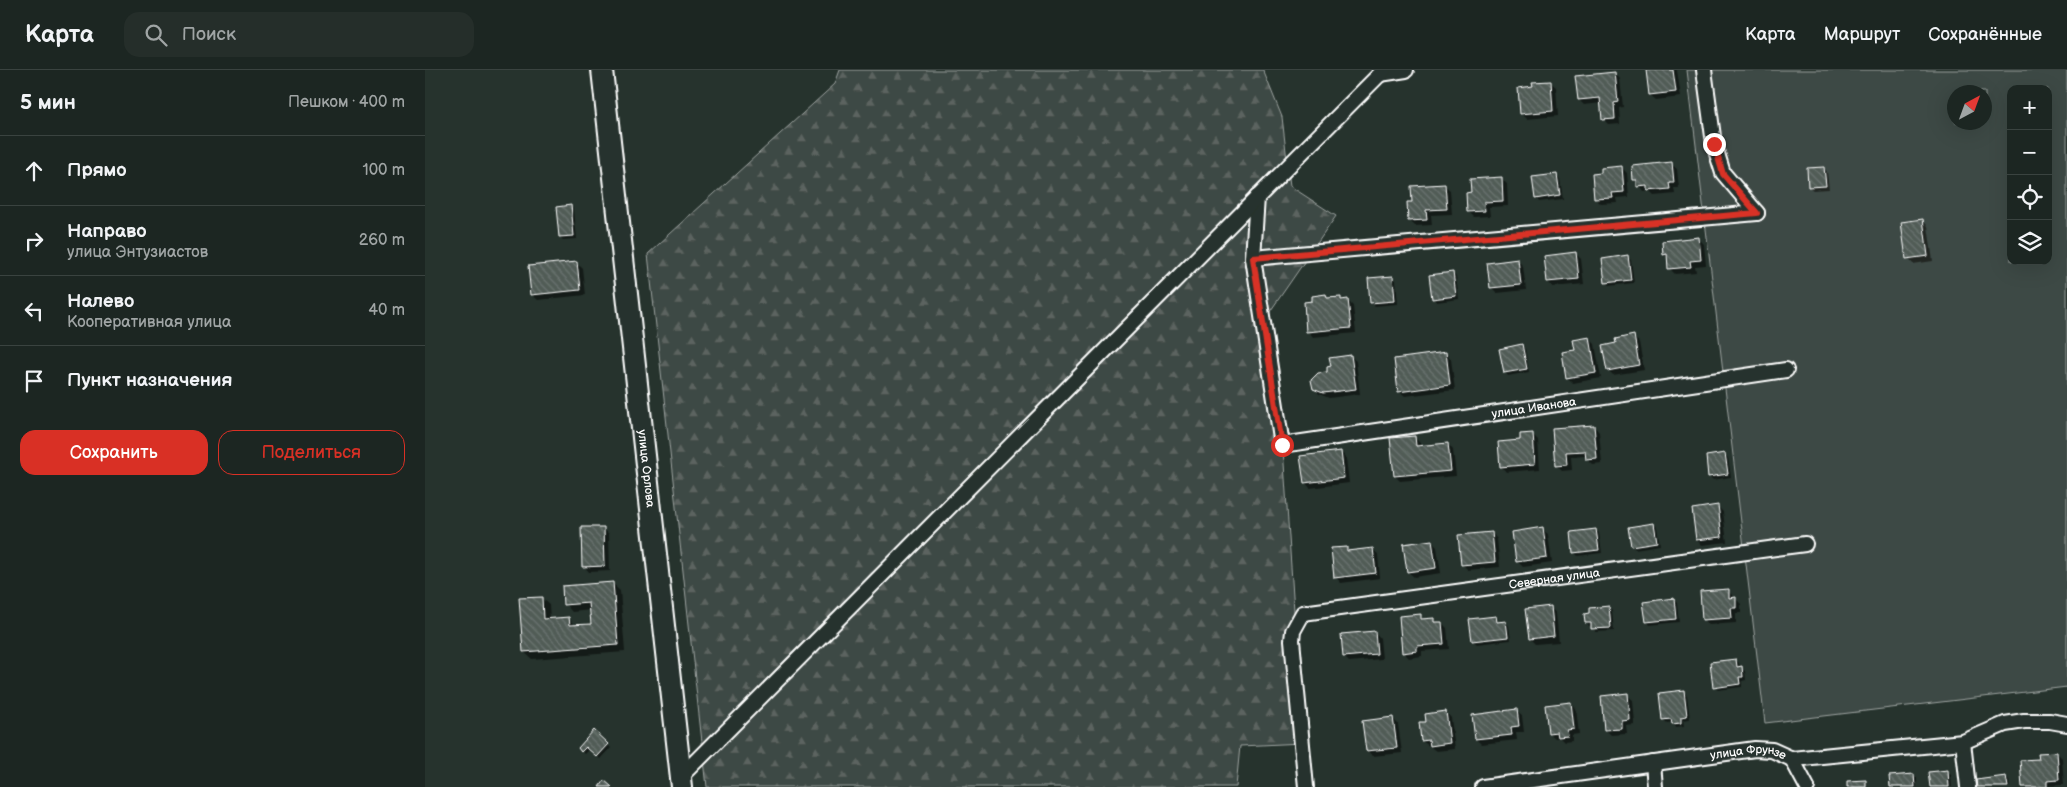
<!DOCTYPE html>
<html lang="ru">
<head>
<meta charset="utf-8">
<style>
  :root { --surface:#1c2622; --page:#252e2a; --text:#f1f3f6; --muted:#a0a5a5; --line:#3a4340; --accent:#d93025 }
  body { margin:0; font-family:"Balsamiq Sans",sans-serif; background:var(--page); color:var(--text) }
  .controls { position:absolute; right:15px; top:15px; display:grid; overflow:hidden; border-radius:10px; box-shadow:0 5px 20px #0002 }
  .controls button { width:45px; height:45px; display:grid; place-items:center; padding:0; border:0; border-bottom:1px solid var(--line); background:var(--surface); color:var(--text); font:25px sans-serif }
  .compass { position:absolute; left:1522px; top:15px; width:45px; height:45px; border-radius:50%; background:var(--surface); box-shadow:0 5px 20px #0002; rotate:41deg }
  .stop { position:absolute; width:15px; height:15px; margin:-11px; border:4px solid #d93025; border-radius:50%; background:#fff }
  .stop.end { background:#d93025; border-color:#fff; box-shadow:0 1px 5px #0008 }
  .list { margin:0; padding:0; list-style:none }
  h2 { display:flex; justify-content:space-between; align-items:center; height:65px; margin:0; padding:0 20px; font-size:21px }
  h2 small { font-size:16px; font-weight:400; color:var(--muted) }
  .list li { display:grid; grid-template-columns:32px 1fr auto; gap:15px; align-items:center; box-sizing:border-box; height:70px; padding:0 20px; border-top:1px solid var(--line) }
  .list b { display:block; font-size:19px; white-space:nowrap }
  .list p { margin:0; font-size:16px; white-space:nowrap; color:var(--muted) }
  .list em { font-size:16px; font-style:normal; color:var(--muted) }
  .actions { display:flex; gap:10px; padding:15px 20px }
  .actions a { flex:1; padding:11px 0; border:1px solid var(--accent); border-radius:15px; text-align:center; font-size:18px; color:var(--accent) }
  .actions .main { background:var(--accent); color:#fff }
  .icon { flex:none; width:28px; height:28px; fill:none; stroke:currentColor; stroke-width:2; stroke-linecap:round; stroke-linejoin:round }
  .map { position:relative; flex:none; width:1642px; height:717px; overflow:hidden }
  header { display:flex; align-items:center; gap:30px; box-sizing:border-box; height:70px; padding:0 25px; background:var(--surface); border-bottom:1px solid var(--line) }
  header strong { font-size:24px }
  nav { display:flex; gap:28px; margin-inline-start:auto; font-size:18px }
  .search { width:350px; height:45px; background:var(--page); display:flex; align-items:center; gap:12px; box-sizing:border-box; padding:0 18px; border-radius:15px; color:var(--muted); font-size:19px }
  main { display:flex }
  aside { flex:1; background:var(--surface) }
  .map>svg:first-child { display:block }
</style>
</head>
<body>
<header>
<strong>Карта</strong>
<div class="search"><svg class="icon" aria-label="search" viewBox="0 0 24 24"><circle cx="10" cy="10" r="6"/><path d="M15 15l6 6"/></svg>Поиск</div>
<nav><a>Карта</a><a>Маршрут</a><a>Сохранённые</a></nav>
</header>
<main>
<aside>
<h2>5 мин<small>Пешком · 400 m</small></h2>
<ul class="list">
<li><svg class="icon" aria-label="ahead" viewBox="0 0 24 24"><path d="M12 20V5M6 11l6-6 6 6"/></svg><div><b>Прямо</b></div><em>100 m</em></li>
<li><svg class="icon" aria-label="right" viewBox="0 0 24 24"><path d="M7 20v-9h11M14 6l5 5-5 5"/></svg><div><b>Направо</b><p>улица Энтузиастов</p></div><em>260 m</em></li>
<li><svg class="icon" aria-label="left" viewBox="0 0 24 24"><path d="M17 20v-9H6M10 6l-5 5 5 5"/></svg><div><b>Налево</b><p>Кооперативная улица</p></div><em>40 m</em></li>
<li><svg class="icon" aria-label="arrive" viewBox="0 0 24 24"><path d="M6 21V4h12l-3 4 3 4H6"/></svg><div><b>Пункт назначения</b></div></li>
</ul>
<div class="actions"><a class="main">Сохранить</a><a>Поделиться</a></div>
</aside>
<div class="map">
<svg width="1642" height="717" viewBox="0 0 1642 717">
  <defs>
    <pattern id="forest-firs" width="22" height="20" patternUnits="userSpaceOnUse" patternTransform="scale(1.25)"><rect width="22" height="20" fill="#3e4944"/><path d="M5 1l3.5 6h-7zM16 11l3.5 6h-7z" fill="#5b6460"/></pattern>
    <pattern id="building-back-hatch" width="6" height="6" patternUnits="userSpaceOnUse" patternTransform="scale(1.25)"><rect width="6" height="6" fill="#515c57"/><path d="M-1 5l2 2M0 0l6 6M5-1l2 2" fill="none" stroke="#6b7470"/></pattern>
  </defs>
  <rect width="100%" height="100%" fill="#26332d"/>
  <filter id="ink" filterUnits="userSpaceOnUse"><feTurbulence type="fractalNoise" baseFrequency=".02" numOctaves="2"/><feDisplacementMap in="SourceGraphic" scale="10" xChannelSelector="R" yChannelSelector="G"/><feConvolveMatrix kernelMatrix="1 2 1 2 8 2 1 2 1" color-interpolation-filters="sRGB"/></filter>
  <g filter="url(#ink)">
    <path fill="#3e4944" stroke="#9ea4a2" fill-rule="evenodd" d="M1262,0H1642V617L1340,653ZM1586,19H1623V191H1586ZM1530,22H1560V52H1530Z"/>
    <polygon fill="url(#forest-firs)" stroke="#9ea4a2" points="415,0 838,0 857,47 865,116 911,146 844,243 853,305 878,673 815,676 811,717 282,717 223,184 410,14"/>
    <g fill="#0007">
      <polygon points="1222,0 1252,0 1256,27 1231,30 1225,25"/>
      <polygon points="1190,3 1195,9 1198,37 1194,38 1195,54 1184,55 1178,49 1177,33 1159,35 1154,30"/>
      <polygon points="1125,12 1131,17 1133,46 1102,49 1096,43"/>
      <polygon points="1246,94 1252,99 1254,118 1249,118 1250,124 1230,126 1225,121 1219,122 1210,109"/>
      <polygon points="1197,98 1202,103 1204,127 1192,128 1193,133 1176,134 1171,129"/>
      <polygon points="1399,98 1402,102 1404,119 1388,120 1384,117"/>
      <polygon points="1132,106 1135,109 1138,129 1114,132 1111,128"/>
      <polygon points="1076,108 1082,114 1083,136 1064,137 1065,146 1049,147 1043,141"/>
      <polygon points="1019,115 1025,120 1027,144 1006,145 1007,155 990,156 985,151 988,133"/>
      <polygon points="146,136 149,140 152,169 138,170 135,167"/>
      <polygon points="1498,151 1503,156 1508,191 1488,194 1483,188"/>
      <polygon points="1274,169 1279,174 1281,195 1270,196 1271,202 1250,204 1244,198 1244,189 1239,184"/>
      <polygon points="1151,184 1156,189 1159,214 1128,217 1123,212"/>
      <polygon points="1202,187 1206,190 1209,213 1184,216 1181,212"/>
      <polygon points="1092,190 1098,196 1101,220 1072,223 1067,218"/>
      <polygon points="151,192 157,198 160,225 113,230 107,225"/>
      <polygon points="1028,203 1031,207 1034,229 1012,232 1008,228"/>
      <polygon points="967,207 971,210 973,234 950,236 946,232"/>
      <polygon points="901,226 904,229 915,228 918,231 923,231 928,236 931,263 888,267 883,261 888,232"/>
      <polygon points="1208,267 1214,272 1219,300 1188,305 1183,300 1193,274"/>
      <polygon points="1165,269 1170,274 1176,308 1148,313 1143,308 1151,281"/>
      <polygon points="1096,276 1100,279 1104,302 1083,306 1080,302"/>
      <polygon points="1021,283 1026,289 1030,320 980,326 974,321"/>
      <polygon points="925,286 931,291 935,324 904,328 894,324 889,318"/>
      <polygon points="1169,356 1174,362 1177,394 1168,395 1162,389 1162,386 1146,387 1147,400 1137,401 1131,395 1128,359"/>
      <polygon points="1107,364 1113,370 1115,399 1081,402 1076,396"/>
      <polygon points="990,368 995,373 995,377 1023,374 1028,380 1031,406 975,411 970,406"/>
      <polygon points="916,382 921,388 924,413 885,418 880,412"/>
      <polygon points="1300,385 1303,388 1306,407 1288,410 1284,406"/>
      <polygon points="1292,436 1298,442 1302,472 1277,475 1272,470"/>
      <polygon points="1229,454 1232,457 1235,475 1210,479 1207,475"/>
      <polygon points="178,458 184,463 185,501 164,502 159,496"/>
      <polygon points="1117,459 1123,464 1127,493 1098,497 1092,491"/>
      <polygon points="1171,460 1174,463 1177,483 1153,486 1149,482"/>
      <polygon points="1067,463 1072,469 1075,497 1043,500 1038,495"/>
      <polygon points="1006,471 1012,477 1016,503 989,507 983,502"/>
      <polygon points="921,478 925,482 947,479 953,484 955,508 916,513 911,507"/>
      <polygon points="187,513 195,520 200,582 107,589 99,582 116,528 124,535 125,550 144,549 151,556 167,555 166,540 147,542 140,534"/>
      <polygon points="1303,521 1316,534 1316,543 1311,543 1311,553 1284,555 1279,550"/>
      <polygon points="1249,530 1252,533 1254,552 1225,555 1222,551"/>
      <polygon points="1125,538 1131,543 1134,572 1110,574 1105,569"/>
      <polygon points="1184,538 1187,541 1189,561 1171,562 1167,556 1164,556 1161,552"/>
      <polygon points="995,546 999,550 1008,549 1013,553 1017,553 1022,558 1024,579 997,581 997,586 984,588 978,582"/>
      <polygon points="1070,547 1074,553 1081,552 1084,556 1086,570 1052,574 1048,571"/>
      <polygon points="950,562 955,568 957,589 924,592 919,587"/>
      <polygon points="1311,590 1314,593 1315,598 1320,601 1321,610 1317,611 1317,617 1293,620 1290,617"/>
      <polygon points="1259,622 1262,625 1265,649 1258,650 1259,656 1251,657 1248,652 1242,653 1238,649"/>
      <polygon points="1202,625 1208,630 1210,655 1201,656 1202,664 1186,665 1180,659"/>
      <polygon points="1145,633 1151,638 1154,664 1147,665 1147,671 1139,672 1135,668 1130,668 1124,663"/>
      <polygon points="1091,641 1097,646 1099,662 1091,662 1092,670 1056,674 1051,669"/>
      <polygon points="1021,642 1026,648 1030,679 1011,681 997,671 1002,653"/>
      <polygon points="968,649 973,654 977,683 948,686 942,681"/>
      <polygon points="169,662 186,678 176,689 165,679 160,684 154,678"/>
      <polygon points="1632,683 1637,688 1639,715 1598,717 1615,690"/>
      <polygon points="1522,702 1526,705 1527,717 1506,717"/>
      <polygon points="1488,705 1492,708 1492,717 1466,717"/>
      <polygon points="1581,707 1584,710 1585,717 1554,717"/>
    </g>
    <g fill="url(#building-back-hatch)" stroke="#fff">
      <polygon points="1221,0 1248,0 1251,22 1224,25"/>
      <polygon points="1190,2 1193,32 1189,33 1190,49 1177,50 1175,28 1153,30 1150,6"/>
      <polygon points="1126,11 1128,41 1095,44 1093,18 1108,16 1107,12"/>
      <polygon points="1247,92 1249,113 1244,113 1245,119 1223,121 1223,116 1212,117 1212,110 1208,110 1207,96"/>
      <polygon points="1197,96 1199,122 1187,123 1188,128 1169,129 1167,104 1176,103 1176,98"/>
      <polygon points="1399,97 1401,116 1383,117 1382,98"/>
      <polygon points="1132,104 1135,125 1110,129 1107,107"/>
      <polygon points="1077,107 1078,131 1059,132 1060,141 1042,142 1041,123 1046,122 1045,109"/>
      <polygon points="1020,114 1022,139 1001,140 1002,150 983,151 982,132 987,132 986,116"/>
      <polygon points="146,135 149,166 134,167 131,137"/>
      <polygon points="1498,149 1503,186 1481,189 1476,152"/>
      <polygon points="1274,167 1276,190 1265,191 1266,197 1243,199 1242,184 1238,185 1237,171"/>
      <polygon points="1151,182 1154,209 1122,212 1119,186"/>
      <polygon points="1203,185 1206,210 1180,213 1177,189"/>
      <polygon points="1093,189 1096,215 1065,218 1062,193"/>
      <polygon points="152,191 155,220 106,225 103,196"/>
      <polygon points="1028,202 1031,226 1007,229 1004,205"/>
      <polygon points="968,206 970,231 945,233 943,208"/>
      <polygon points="901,224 902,228 916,227 916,230 923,229 926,258 881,262 879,232 887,231 887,226"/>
      <polygon points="1209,265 1214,295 1182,301 1177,276 1191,273 1190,269"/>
      <polygon points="1165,267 1171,303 1141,308 1137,282 1150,280 1148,270"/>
      <polygon points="1097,274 1102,299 1079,303 1074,279"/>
      <polygon points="1021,282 1025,315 973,322 969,289"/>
      <polygon points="926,285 931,319 898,323 888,319 886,310 893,303 902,302 902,297 906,296 904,288"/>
      <polygon points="1169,355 1172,389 1161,390 1160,381 1141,382 1142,395 1130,396 1127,358"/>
      <polygon points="1108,363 1110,394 1075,397 1073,372 1095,370 1095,364"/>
      <polygon points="990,366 991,376 1023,373 1026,401 969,406 965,368"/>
      <polygon points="916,381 919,408 879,413 875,386"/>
      <polygon points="1300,383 1303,404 1283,407 1281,386"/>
      <polygon points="1293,435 1297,467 1271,470 1267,439"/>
      <polygon points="1229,453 1232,472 1206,476 1203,457"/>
      <polygon points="156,457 179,457 180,496 157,497"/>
      <polygon points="1118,457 1122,488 1091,492 1087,462"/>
      <polygon points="1171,459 1174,480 1148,483 1146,462"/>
      <polygon points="1067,462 1070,492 1036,495 1033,465"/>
      <polygon points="1007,470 1011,498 982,502 978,474"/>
      <polygon points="922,477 922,481 948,478 951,503 909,508 906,478"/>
      <polygon points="188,512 193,575 98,582 94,528 117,527 118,549 144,547 145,555 166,554 164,533 138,535 137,516"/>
      <polygon points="1304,519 1304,528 1311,527 1311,538 1306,538 1307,548 1277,550 1275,521"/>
      <polygon points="1249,528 1251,549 1221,552 1218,532"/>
      <polygon points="1126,536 1129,566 1104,569 1100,539"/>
      <polygon points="1184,536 1186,558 1166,559 1166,553 1160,553 1159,544 1164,543 1164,538"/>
      <polygon points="996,544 996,549 1009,548 1009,552 1017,552 1019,574 992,576 992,581 977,583 974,546"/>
      <polygon points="1071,546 1072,552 1081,551 1083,567 1047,571 1044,549"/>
      <polygon points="950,561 952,584 918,587 916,564"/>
      <polygon points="1311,589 1312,597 1317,596 1318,607 1314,607 1315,614 1288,618 1285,592"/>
      <polygon points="1259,620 1262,646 1256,647 1256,653 1247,654 1246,649 1237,650 1234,623"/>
      <polygon points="1203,623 1205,650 1197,651 1197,659 1179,660 1176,626"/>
      <polygon points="1146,632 1149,659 1142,660 1143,666 1133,667 1132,662 1123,663 1120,635"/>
      <polygon points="1092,639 1094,656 1086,657 1087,665 1050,669 1047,645"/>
      <polygon points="1021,641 1025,673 1005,676 1004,670 996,671 994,652 1001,652 1000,644"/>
      <polygon points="968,647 972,678 941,681 937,651"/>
      <polygon points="169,660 184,674 172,687 161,677 156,682 153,678"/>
      <polygon points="1632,682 1634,710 1622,711 1622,717 1597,717 1595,690 1614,689 1613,683"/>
      <polygon points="1523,700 1524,717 1505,717 1503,702"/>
      <polygon points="1489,704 1490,717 1465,717 1464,706"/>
      <polygon points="1581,706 1583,717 1552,717 1551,710"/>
      <polygon points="179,710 187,717 174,717"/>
      <polygon points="1441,710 1441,717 1422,717 1422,711"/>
    </g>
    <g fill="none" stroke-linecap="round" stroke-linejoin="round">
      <g stroke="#fff" stroke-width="18">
        <g id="street">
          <polyline points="1279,0 1289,74 1298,103 1332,143"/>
          <polyline points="955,4 981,0"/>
          <path id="s1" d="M832,127L828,188L857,375L1361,300"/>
          <polyline points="828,188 1332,143"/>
          <polyline points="1538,672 1543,717"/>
          <polyline points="1367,689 1382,717"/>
          <polyline points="1228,693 1230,717"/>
          <polyline points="256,707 959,0"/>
          <path id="s2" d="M881,717L867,570L868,561L878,543L1380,474"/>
          <path id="s3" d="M1058,717L1330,679L1347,680L1367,689L1538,672L1580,654L1599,651H1625L1642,654"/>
        </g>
      </g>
      <g stroke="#fff" stroke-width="24">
        <g id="secondary">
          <path id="s4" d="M177,0L257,717"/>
        </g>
      </g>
      <use href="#street" stroke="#26332d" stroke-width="14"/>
      <use href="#secondary" stroke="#26332d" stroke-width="20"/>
    </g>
  </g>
  <g fill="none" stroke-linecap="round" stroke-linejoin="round" filter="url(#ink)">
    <polyline stroke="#d93025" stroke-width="6" points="857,375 828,188 1332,143 1298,104 1289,74"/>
  </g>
  <g text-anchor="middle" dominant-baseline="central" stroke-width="4" stroke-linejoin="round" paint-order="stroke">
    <g font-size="12" fill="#fff" stroke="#26332d">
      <text stroke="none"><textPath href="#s1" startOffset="505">улица Иванова</textPath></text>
      <text stroke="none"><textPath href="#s4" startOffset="401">улица Орлова</textPath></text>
      <text stroke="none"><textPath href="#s2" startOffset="431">Северная улица</textPath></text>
      <text stroke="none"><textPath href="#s3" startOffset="268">улица Фрунзе</textPath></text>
    </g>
  </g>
</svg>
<div class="controls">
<button>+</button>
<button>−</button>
<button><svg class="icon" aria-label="locate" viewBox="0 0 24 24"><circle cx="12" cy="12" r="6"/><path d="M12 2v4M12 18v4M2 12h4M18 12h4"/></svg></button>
<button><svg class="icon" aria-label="layers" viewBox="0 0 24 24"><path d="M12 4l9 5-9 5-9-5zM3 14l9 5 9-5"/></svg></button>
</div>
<svg class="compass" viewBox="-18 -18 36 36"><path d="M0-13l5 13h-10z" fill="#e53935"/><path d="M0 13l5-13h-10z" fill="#a0a5a5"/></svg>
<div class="stop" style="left:857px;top:375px"></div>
<div class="stop end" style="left:1289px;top:74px"></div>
</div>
</main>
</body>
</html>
